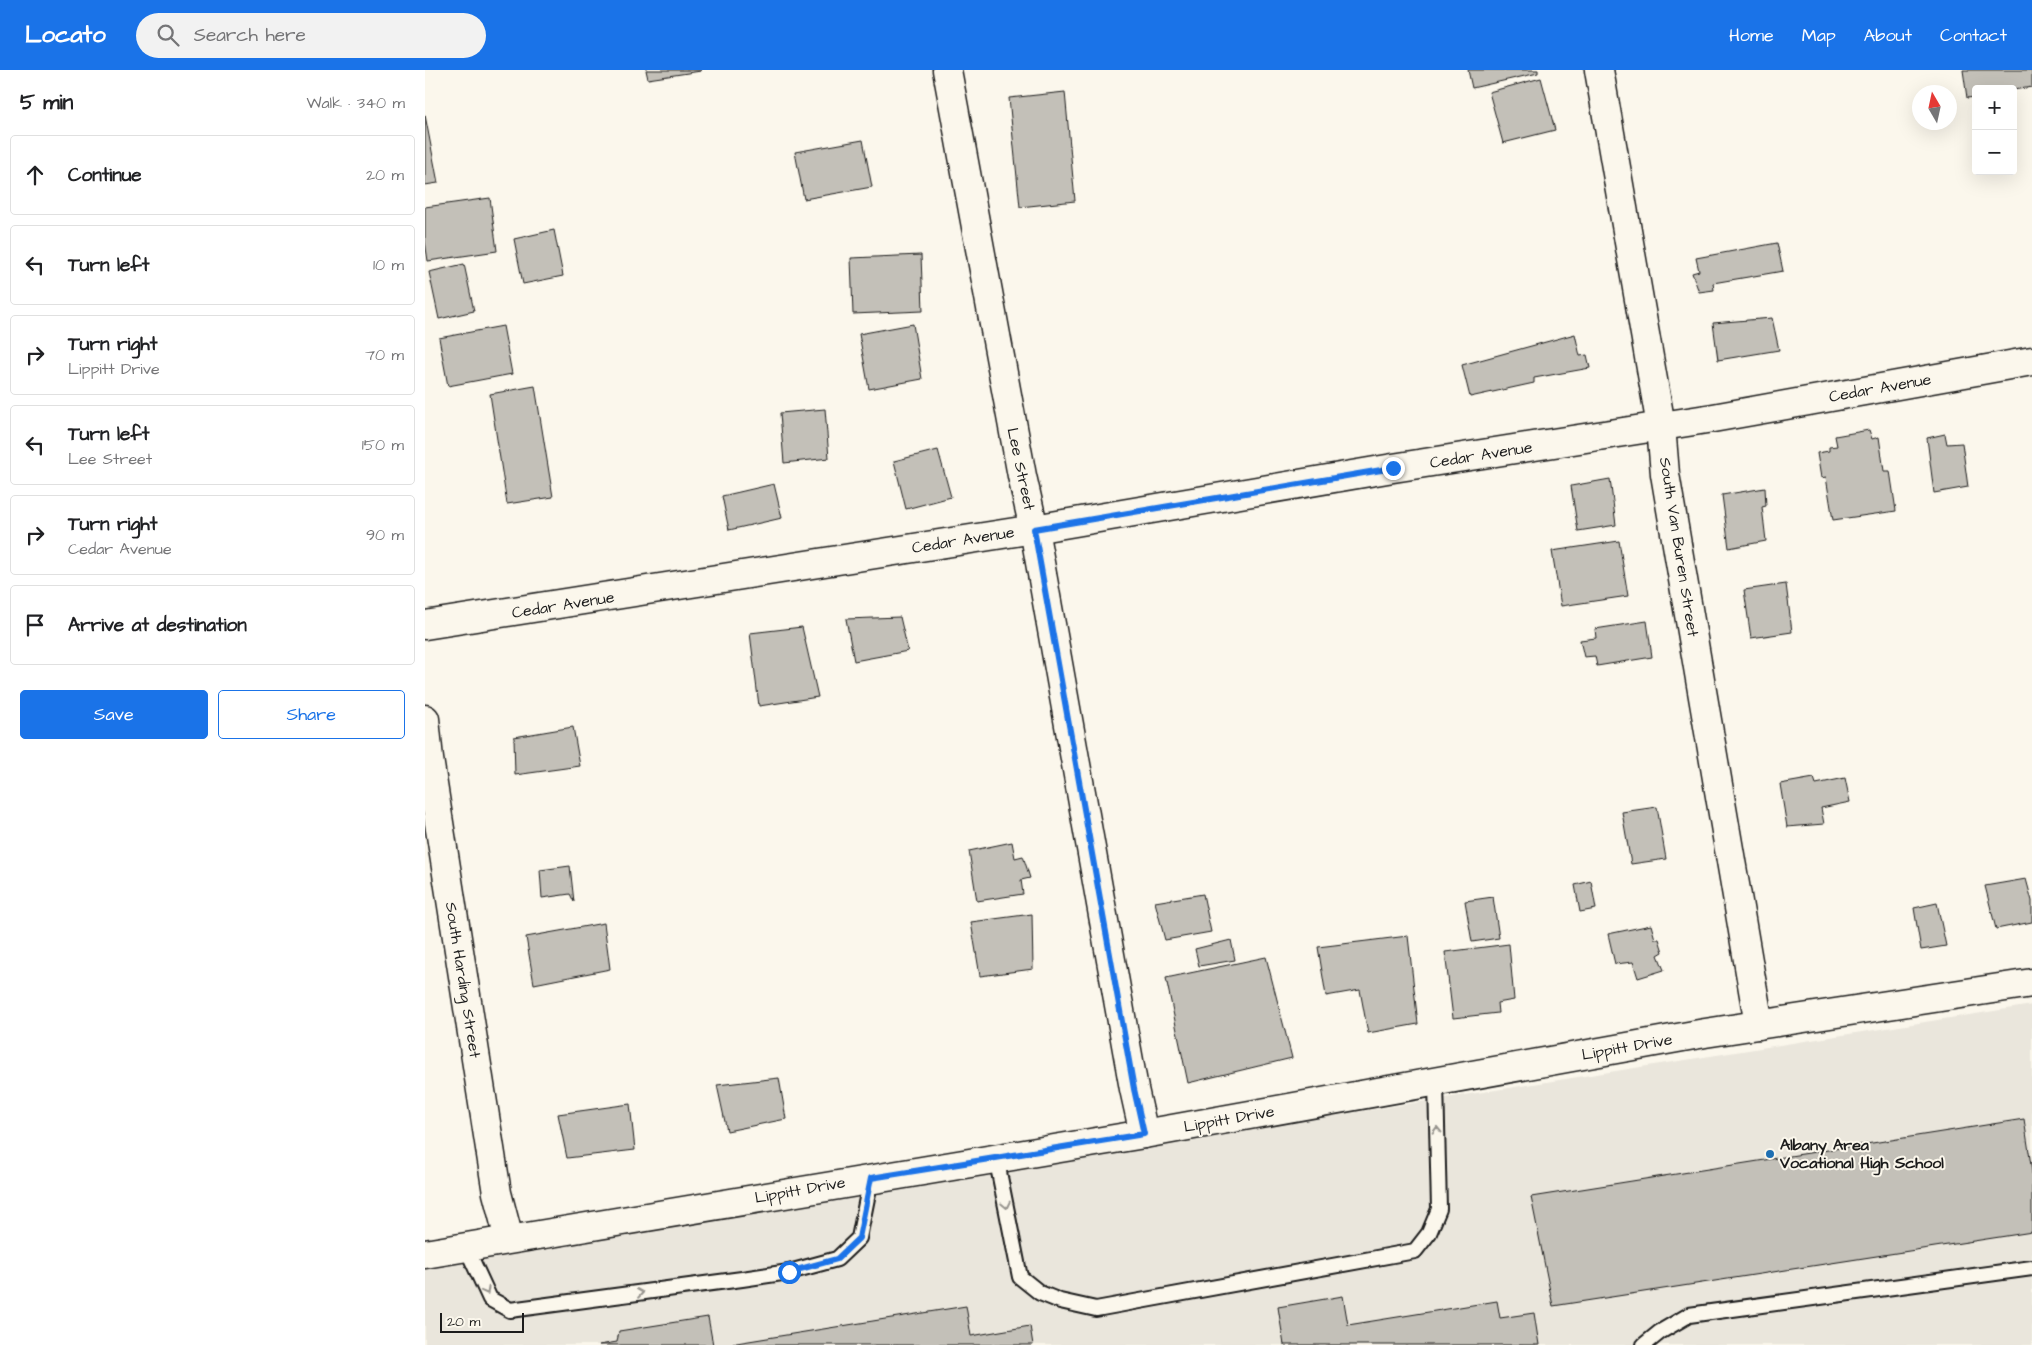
<!DOCTYPE html>
<html lang="en">
<head>
<meta charset="utf-8">
<style>
  :root { --surface:#fff; --page:#f2f2f2; --text:#202124; --muted:#757577; --line:#e0e0e0; --accent:#1a73e8 }
  body { margin:0; font-family:"Architects Daughter",sans-serif; background:var(--page); color:var(--text) }
  .controls { position:absolute; right:15px; top:15px; display:grid; overflow:hidden; border-radius:5px; box-shadow:0 5px 20px #0002 }
  .controls button { width:45px; height:45px; display:grid; place-items:center; padding:0; border:0; border-bottom:1px solid var(--line); background:var(--surface); color:var(--text); font:25px sans-serif }
  .compass { position:absolute; left:1487px; top:15px; width:45px; height:45px; border-radius:50%; background:var(--surface); box-shadow:0 5px 20px #0002; rotate:351deg }
  .scale { position:absolute; left:15px; bottom:12px; width:84px; box-sizing:border-box; padding-left:5px; border:2px solid #1c1c1c; border-top:0; font-size:14px; line-height:18px; white-space:nowrap; color:#1c1c1c; -webkit-text-stroke:4px #fbf7ec; paint-order:stroke }
  .stop { position:absolute; width:15px; height:15px; margin:-11px; border:4px solid #1a73e8; border-radius:50%; background:#fff }
  .stop.end { background:#1a73e8; border-color:#fff; box-shadow:0 1px 5px #0008 }
  .list { margin:0; padding:0; list-style:none }
  h2 { display:flex; justify-content:space-between; align-items:center; height:65px; margin:0; padding:0 20px; font-size:21px }
  h2 small { font-size:16px; font-weight:400; color:var(--muted) }
  .list li { display:grid; grid-template-columns:32px 1fr auto; gap:15px; align-items:center; box-sizing:border-box; height:80px; margin:0 10px 10px; padding:0 10px; border:1px solid var(--line); border-radius:5px }
  .list b { display:block; font-size:19px; white-space:nowrap }
  .list p { margin:0; font-size:16px; white-space:nowrap; color:var(--muted) }
  .list em { font-size:16px; font-style:normal; color:var(--muted) }
  .actions { display:flex; gap:10px; padding:15px 20px }
  .actions a { flex:1; padding:11px 0; border:1px solid var(--accent); border-radius:5px; text-align:center; font-size:18px; color:var(--accent) }
  .actions .main { background:var(--accent); color:#fff }
  .icon { flex:none; width:28px; height:28px; fill:none; stroke:currentColor; stroke-width:2; stroke-linecap:round; stroke-linejoin:round }
  .map { position:relative; flex:none; width:1607px; height:1275px; overflow:hidden }
  header { display:flex; align-items:center; gap:30px; box-sizing:border-box; height:70px; padding:0 25px; background:var(--accent); color:#fff }
  header strong { font-size:24px }
  nav { display:flex; gap:28px; margin-inline-start:auto; font-size:18px }
  .search { width:350px; height:45px; background:var(--page); display:flex; align-items:center; gap:12px; box-sizing:border-box; padding:0 18px; border-radius:28px; color:var(--muted); font-size:19px }
  main { display:flex }
  aside { flex:1; background:var(--surface) }
  .map>svg:first-child { display:block }
</style>
</head>
<body>
<header>
<strong>Locato</strong>
<div class="search"><svg class="icon" aria-label="search" viewBox="0 0 24 24"><circle cx="10" cy="10" r="6"/><path d="M15 15l6 6"/></svg>Search here</div>
<nav><a>Home</a><a>Map</a><a>About</a><a>Contact</a></nav>
</header>
<main>
<aside>
<h2>5 min<small>Walk · 340 m</small></h2>
<ul class="list">
<li><svg class="icon" aria-label="ahead" viewBox="0 0 24 24"><path d="M12 20V5M6 11l6-6 6 6"/></svg><div><b>Continue</b></div><em>20 m</em></li>
<li><svg class="icon" aria-label="left" viewBox="0 0 24 24"><path d="M17 20v-9H6M10 6l-5 5 5 5"/></svg><div><b>Turn left</b></div><em>10 m</em></li>
<li><svg class="icon" aria-label="right" viewBox="0 0 24 24"><path d="M7 20v-9h11M14 6l5 5-5 5"/></svg><div><b>Turn right</b><p>Lippitt Drive</p></div><em>70 m</em></li>
<li><svg class="icon" aria-label="left" viewBox="0 0 24 24"><path d="M17 20v-9H6M10 6l-5 5 5 5"/></svg><div><b>Turn left</b><p>Lee Street</p></div><em>150 m</em></li>
<li><svg class="icon" aria-label="right" viewBox="0 0 24 24"><path d="M7 20v-9h11M14 6l5 5-5 5"/></svg><div><b>Turn right</b><p>Cedar Avenue</p></div><em>90 m</em></li>
<li><svg class="icon" aria-label="arrive" viewBox="0 0 24 24"><path d="M6 21V4h12l-3 4 3 4H6"/></svg><div><b>Arrive at destination</b></div></li>
</ul>
<div class="actions"><a class="main">Save</a><a>Share</a></div>
</aside>
<div class="map">
<svg width="1607" height="1275" viewBox="0 0 1607 1275">
  <rect width="100%" height="100%" fill="#fbf7ec"/>
  <filter id="ink" filterUnits="userSpaceOnUse"><feTurbulence type="fractalNoise" baseFrequency=".02" numOctaves="2"/><feDisplacementMap in="SourceGraphic" scale="10" xChannelSelector="R" yChannelSelector="G"/><feConvolveMatrix kernelMatrix="1 2 1 2 8 2 1 2 1" color-interpolation-filters="sRGB"/></filter>
  <g filter="url(#ink)">
    <polygon fill="#eae6dc" points="1607,935 1607,1275 0,1275 0,1190"/>
    <g fill="#c3c0b8" stroke="#1c1c1c">
      <polygon points="221,0 276,0 276,1 223,9"/>
      <polygon points="1043,0 1113,0 1113,3 1047,18"/>
      <polygon points="1538,0 1607,0 1607,17 1588,20 1588,19 1551,19 1551,27 1542,28"/>
      <polygon points="1116,8 1130,60 1078,73 1064,22"/>
      <polygon points="640,22 650,131 595,137 584,28"/>
      <polygon points="0,45 13,113 0,115"/>
      <polygon points="438,70 447,117 379,129 370,82"/>
      <polygon points="65,128 72,181 3,191 0,171 0,137"/>
      <polygon points="129,160 138,206 98,214 89,169"/>
      <polygon points="1352,173 1358,201 1288,213 1289,220 1274,222 1267,203 1274,201 1271,188"/>
      <polygon points="496,185 498,241 428,244 426,188"/>
      <polygon points="39,194 49,241 14,249 4,202"/>
      <polygon points="1347,248 1354,280 1293,290 1288,253"/>
      <polygon points="488,254 497,309 444,319 434,264"/>
      <polygon points="78,256 87,304 23,316 14,268"/>
      <polygon points="1150,264 1155,286 1162,285 1165,298 1109,308 1109,313 1045,327 1037,295"/>
      <polygon points="110,316 128,427 82,434 65,324"/>
      <polygon points="400,339 404,388 359,393 355,343"/>
      <polygon points="1444,360 1447,369 1454,367 1459,401 1465,401 1471,441 1408,450 1401,407 1396,408 1392,383 1404,381 1404,377 1412,376 1410,366"/>
      <polygon points="1520,364 1522,374 1537,373 1543,417 1509,423 1502,368"/>
      <polygon points="513,380 526,427 481,439 469,391"/>
      <polygon points="1185,409 1191,455 1153,461 1146,416"/>
      <polygon points="349,414 357,448 304,460 297,426"/>
      <polygon points="1340,418 1341,436 1337,437 1341,471 1304,478 1297,425"/>
      <polygon points="1194,471 1203,526 1136,536 1127,481"/>
      <polygon points="1361,514 1367,562 1326,568 1319,520"/>
      <polygon points="475,547 483,581 429,591 421,549"/>
      <polygon points="1222,551 1227,587 1172,596 1170,586 1159,587 1155,570 1171,568 1170,559"/>
      <polygon points="377,557 393,627 334,636 325,563"/>
      <polygon points="148,657 155,696 90,705 89,667"/>
      <polygon points="1389,708 1391,714 1420,708 1425,732 1396,738 1399,754 1362,757 1355,714"/>
      <polygon points="1232,737 1241,789 1206,794 1197,742"/>
      <polygon points="587,772 590,788 598,786 605,808 596,810 598,824 552,831 544,781"/>
      <polygon points="145,796 149,832 145,824 117,828 115,800"/>
      <polygon points="1601,809 1607,831 1607,852 1571,859 1560,816"/>
      <polygon points="1166,811 1171,839 1155,842 1150,815"/>
      <polygon points="778,824 786,862 740,870 730,832"/>
      <polygon points="1068,827 1074,868 1047,872 1040,831"/>
      <polygon points="1512,833 1521,876 1496,880 1489,838"/>
      <polygon points="607,844 608,899 555,906 546,852"/>
      <polygon points="179,853 185,899 109,914 101,867"/>
      <polygon points="1226,855 1230,869 1234,869 1238,882 1233,885 1239,900 1213,908 1208,892 1190,894 1183,864"/>
      <polygon points="983,866 993,954 943,963 935,920 901,926 893,877"/>
      <polygon points="806,870 810,890 774,896 770,879"/>
      <polygon points="1084,874 1089,930 1072,933 1073,943 1028,948 1020,882"/>
      <polygon points="841,887 867,988 763,1013 741,908"/>
      <polygon points="354,1008 361,1049 302,1061 292,1015"/>
      <polygon points="205,1034 210,1080 142,1088 133,1044"/>
      <polygon points="1599,1049 1607,1102 1607,1162 1128,1236 1106,1127"/>
      <polygon points="918,1226 923,1255 1072,1231 1075,1248 1109,1243 1114,1275 859,1275 853,1237"/>
      <polygon points="541,1236 546,1266 605,1256 608,1275 299,1275"/>
      <polygon points="283,1247 288,1275 174,1275 192,1272 194,1261"/>
    </g>
    <g fill="none" stroke-linecap="round" stroke-linejoin="round">
      <g stroke="#1c1c1c" stroke-width="18">
        <g id="lane">
          <polyline points="571,1087 595,1207 615,1223 635,1231 671,1239 990,1181 1004,1163 1014,1139 1011,1012"/>
          <polyline points="41,1177 65,1229 85,1240 317,1209 364,1202 412,1189 434,1168 446,1108"/>
          <polyline points="1219,1275 1235,1262 1264,1245 1607,1198"/>
        </g>
      </g>
      <g stroke="#1c1c1c" stroke-width="31">
        <g id="street">
          <polyline points="522,0 597,406 609,459 709,1019 719,1064"/>
          <polyline points="1174,0 1236,356 1240,404 1334,955"/>
          <polyline points="0,555 609,459 968,398 1288,348 1607,291"/>
          <polyline points="0,649 4,689 72,1123 84,1169"/>
        </g>
      </g>
      <g stroke="#1c1c1c" stroke-width="31">
        <polyline id="secondary" points="0,1184 719,1064 1280,963 1607,913"/>
      </g>
      <use href="#lane" stroke="#fbf7ec" stroke-width="14"/>
      <use href="#street" stroke="#fbf7ec" stroke-width="28"/>
      <use href="#secondary" stroke="#fbf7ec" stroke-width="28"/>
    </g>
    <defs><path id="oneway-chevron" d="M-2-3.5L2.5 0L-2 3.5" fill="none" stroke-width="1.6" stroke-linecap="round" stroke-linejoin="round" transform="scale(1.25)"/></defs>
    <g stroke="#97948e">
      <use href="#oneway-chevron" transform="translate(1012 1060) rotate(-91)"/>
      <use href="#oneway-chevron" transform="translate(581 1135) rotate(78)"/>
      <use href="#oneway-chevron" transform="translate(61 1221) rotate(62)"/>
      <use href="#oneway-chevron" transform="translate(215 1223) rotate(-8)"/>
    </g>
  </g>
  <g fill="none" stroke-linecap="round" stroke-linejoin="round" filter="url(#ink)">
    <polyline stroke="#1a73e8" stroke-width="6" points="364,1202 412,1189 434,1168 446,1108 719,1064 709,1019 609,459 968,398"/>
  </g>
  <circle fill="#1f6fb2" stroke="#fbf7ec" stroke-width="2" cx="1345" cy="1084" r="5"/>
  <g text-anchor="middle" dominant-baseline="central" stroke-width="4" stroke-linejoin="round" paint-order="stroke">
    <g font-size="16" fill="#1c1c1c" stroke="#fbf7ec">
      <text transform="translate(1455 318) rotate(-10)">Cedar Avenue</text>
      <text transform="translate(1056 385) rotate(-9)">Cedar Avenue</text>
      <text transform="translate(596 399) rotate(78)">Lee Street</text>
      <text transform="translate(538 470) rotate(-9)">Cedar Avenue</text>
      <text transform="translate(1254 477) rotate(81)">South Van Buren Street</text>
      <text transform="translate(138 535) rotate(-9)">Cedar Avenue</text>
      <text transform="translate(38 910) rotate(81)">South Harding Street</text>
      <text transform="translate(1202 977) rotate(-10)">Lippitt Drive</text>
      <text transform="translate(804 1049) rotate(-10)">Lippitt Drive</text>
      <text transform="translate(375 1120) rotate(-10)">Lippitt Drive</text>
    </g>
    <g font-size="16" font-weight="bold" fill="#1c1c1c" stroke="#fbf7ec" text-anchor="start">
      <text x="1355" y="1075">Albany Area<tspan x="1355" dy="18">Vocational High School</tspan></text>
    </g>
  </g>
</svg>
<div class="controls">
<button>+</button>
<button>−</button>
</div>
<svg class="compass" viewBox="-18 -18 36 36"><path d="M0-13l5 13h-10z" fill="#e53935"/><path d="M0 13l5-13h-10z" fill="#757577"/></svg>
<div class="scale">20 m</div>
<div class="stop" style="left:364px;top:1202px"></div>
<div class="stop end" style="left:968px;top:398px"></div>
</div>
</main>
</body>
</html>
